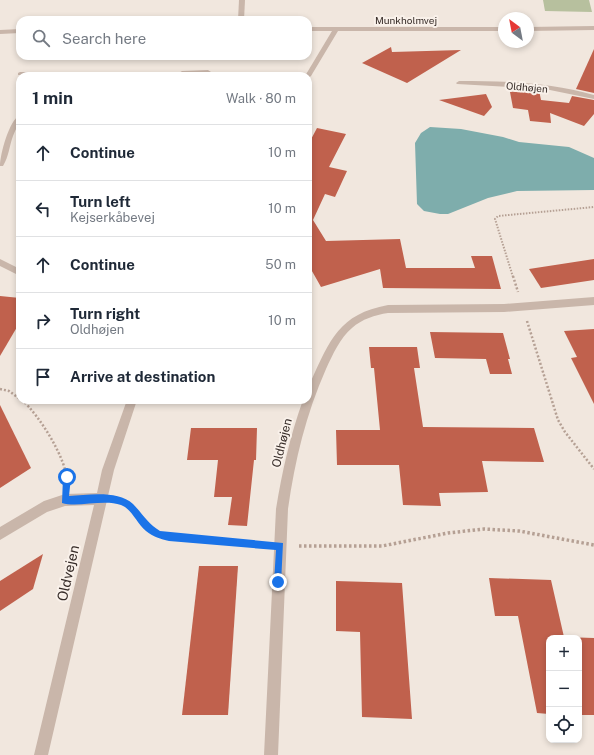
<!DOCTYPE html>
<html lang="en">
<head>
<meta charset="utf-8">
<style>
  :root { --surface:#fff; --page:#f6f6f7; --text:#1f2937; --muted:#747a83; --line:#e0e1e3 }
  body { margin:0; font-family:"Public Sans",sans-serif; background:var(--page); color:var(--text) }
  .controls { position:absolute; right:12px; bottom:12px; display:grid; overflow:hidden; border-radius:8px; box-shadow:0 2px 6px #0003 }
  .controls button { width:36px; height:36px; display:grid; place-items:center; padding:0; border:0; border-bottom:1px solid var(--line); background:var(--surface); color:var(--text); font:20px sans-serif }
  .compass { position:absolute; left:498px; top:12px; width:36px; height:36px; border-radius:50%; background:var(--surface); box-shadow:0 2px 6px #0003; rotate:328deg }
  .stop { position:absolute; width:12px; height:12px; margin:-9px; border:3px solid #1a73e8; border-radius:50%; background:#fff }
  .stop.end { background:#1a73e8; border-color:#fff; box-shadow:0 1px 4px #0008 }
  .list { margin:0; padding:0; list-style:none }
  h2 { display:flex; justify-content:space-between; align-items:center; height:52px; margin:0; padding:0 16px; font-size:17px }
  h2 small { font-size:13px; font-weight:400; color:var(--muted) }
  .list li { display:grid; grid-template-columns:26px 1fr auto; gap:12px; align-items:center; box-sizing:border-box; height:56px; padding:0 16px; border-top:1px solid var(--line) }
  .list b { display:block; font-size:15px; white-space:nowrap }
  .list p { margin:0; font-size:13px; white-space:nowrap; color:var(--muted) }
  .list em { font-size:13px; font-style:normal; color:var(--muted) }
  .icon { flex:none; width:22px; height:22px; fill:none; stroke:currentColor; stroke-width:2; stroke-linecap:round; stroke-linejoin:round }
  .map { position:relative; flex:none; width:594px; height:755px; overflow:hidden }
  .search { position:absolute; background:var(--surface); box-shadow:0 2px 6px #0003; left:16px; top:16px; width:296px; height:44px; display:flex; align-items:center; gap:10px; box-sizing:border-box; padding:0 14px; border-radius:12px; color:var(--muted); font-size:15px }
  .panel { position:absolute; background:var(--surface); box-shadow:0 2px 6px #0003; left:16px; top:72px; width:296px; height:332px; border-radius:12px }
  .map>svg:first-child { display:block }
</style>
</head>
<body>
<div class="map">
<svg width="594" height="755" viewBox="0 0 594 755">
  <rect width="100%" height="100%" fill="#f1e7de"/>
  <polygon fill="#b7c09e" points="543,0 589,0 592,12 545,11"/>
  <polygon fill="#7eadac" points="430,127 461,129 503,137 519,142 569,147 594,158 594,190 517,191 488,198 448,214 440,214 424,211 417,204 415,143 421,133"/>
  <g fill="#c0614d">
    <polygon points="391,47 392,52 461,50 407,83 362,63"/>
    <polygon points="594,49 594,93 576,89"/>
    <polygon points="530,90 539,90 541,100 569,103 572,96 594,100 594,114 584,126 550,113 551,123 530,121 528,110 513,108 510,92"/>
    <polygon points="486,94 492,107 484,116 439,100"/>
    <polygon points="317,128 346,134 329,167 347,171 335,197 325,194 313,220 326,241 400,239 406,268 475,268 471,256 492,256 501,289 383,288 380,269 321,287 308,264 308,145"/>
    <polygon points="594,259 594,280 541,288 529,269"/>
    <polygon points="0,296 20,298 20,322 0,356"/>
    <polygon points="594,329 594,404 571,358 577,357 564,331"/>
    <polygon points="430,332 503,333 510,359 508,359 512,374 490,374 486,359 435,358"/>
    <polygon points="369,347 417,347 420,368 414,368 423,427 534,428 544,462 482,461 488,492 439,493 441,506 403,505 399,465 337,465 336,430 380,430 374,368 371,368"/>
    <polygon points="0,405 31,468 0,488"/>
    <polygon points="191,428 257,428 256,460 254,460 247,526 228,525 232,497 214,497 218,460 187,460"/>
    <polygon points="43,554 33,589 0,611 0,581"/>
    <polygon points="199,566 238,566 228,715 182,715"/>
    <polygon points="489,578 551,580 564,637 594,638 594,715 579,715 579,638 549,638 549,714 537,713 518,616 495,616"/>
    <polygon points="336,581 402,583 412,719 362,717 360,632 336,631"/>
  </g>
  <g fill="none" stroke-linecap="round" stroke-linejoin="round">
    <polyline stroke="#b5a094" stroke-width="2" stroke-dasharray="1.5 1.5" stroke-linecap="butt" points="513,277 495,219 498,216 594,207"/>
    <g stroke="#b5a094" stroke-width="2.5" stroke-dasharray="2 2" stroke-linecap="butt">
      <polyline points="513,276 518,292"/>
      <polyline points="527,321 558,420 565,432 594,469"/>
      <polyline points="0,389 9,391 20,399"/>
      <path d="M22,400C39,415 67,459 67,482"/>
    </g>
    <g stroke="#b5a094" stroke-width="3.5" stroke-dasharray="2.5 2.5" stroke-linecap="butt">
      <path d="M119,501C138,507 142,529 161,535L262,544"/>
      <polyline points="299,546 382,546 448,533 484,529 519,531 594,545"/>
    </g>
    <g fill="#c9b6aa" fill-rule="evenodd">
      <polygon points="239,0 245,0 244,20 238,20"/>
      <polygon points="594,26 594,30 528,31 528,27"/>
      <polygon points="308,27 504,27 504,31 338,31 311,76 308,78 308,76 305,76 332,31 308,31"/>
      <polygon points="20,29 20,33 0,34 0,30"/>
      <polygon points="208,70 211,72 210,73 182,75 179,73 182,71"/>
      <polygon points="20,72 43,72 46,74 43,76 18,75 18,73"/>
      <path d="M459,81C504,81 550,82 594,95V99L545,89L457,84L456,83Z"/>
      <path d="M20,115C20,124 16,128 13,136C9,147 9,156 3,166H0C0,155 9,120 20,115Z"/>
      <polygon points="0,259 20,269 20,276 0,266"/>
      <path d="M594,297V305L504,312L388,313C375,315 362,319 352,328C340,338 333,354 326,369C306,414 295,460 288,509L278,755H264L276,509C282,472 290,436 303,400H308V388L311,381C330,340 339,314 388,305L504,304Z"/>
      <polygon points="127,400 137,400 114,470 48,755 34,755 94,505 65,506 47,512 0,540 0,527 44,501 65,494 97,493 102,470"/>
    </g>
  </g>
  <path fill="#1a73e8" d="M67,473L71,477L69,496C88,495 118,490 133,504C142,513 148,524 160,531L283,543L281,584L278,586L274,582L276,550L169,541C161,539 153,537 146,531C137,524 132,509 121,505C103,499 77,508 62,503L63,477Z"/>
  <g text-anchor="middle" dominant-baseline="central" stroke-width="4" stroke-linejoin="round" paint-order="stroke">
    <g font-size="10" fill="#372d29" stroke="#f9f1ea">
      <text x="406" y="20">Munkholmvej</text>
      <text transform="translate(527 87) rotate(5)">Oldhøjen</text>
    </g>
    <g font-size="12" fill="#372d29" stroke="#f9f1ea">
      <text transform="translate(282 443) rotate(-76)">Oldhøjen</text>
    </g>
    <g font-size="14" fill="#372d29" stroke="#f9f1ea">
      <text transform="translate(68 573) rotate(-77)">Oldvejen</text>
    </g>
  </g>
</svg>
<div class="controls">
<button>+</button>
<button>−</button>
<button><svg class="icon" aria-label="locate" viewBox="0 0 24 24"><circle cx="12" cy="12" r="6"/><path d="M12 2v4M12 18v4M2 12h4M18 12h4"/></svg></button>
</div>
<svg class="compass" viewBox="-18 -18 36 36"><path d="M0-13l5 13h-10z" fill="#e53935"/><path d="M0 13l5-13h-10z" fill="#747a83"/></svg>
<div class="stop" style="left:67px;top:477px"></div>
<div class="stop end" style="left:278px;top:582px"></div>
<div class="search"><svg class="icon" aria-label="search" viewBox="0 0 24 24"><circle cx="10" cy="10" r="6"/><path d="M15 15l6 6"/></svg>Search here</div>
<section class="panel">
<h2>1 min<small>Walk · 80 m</small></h2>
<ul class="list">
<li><svg class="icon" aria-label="ahead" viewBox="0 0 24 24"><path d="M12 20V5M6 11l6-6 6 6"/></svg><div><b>Continue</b></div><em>10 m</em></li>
<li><svg class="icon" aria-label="left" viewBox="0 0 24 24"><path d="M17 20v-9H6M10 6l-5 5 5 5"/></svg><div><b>Turn left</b><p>Kejserkåbevej</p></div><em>10 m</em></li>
<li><svg class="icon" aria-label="ahead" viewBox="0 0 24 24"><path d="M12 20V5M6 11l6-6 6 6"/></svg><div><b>Continue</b></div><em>50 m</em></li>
<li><svg class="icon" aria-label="right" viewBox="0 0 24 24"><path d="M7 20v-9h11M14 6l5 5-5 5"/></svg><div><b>Turn right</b><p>Oldhøjen</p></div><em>10 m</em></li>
<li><svg class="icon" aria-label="arrive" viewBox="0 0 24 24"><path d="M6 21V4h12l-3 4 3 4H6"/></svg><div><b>Arrive at destination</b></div></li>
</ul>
</section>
</div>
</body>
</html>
